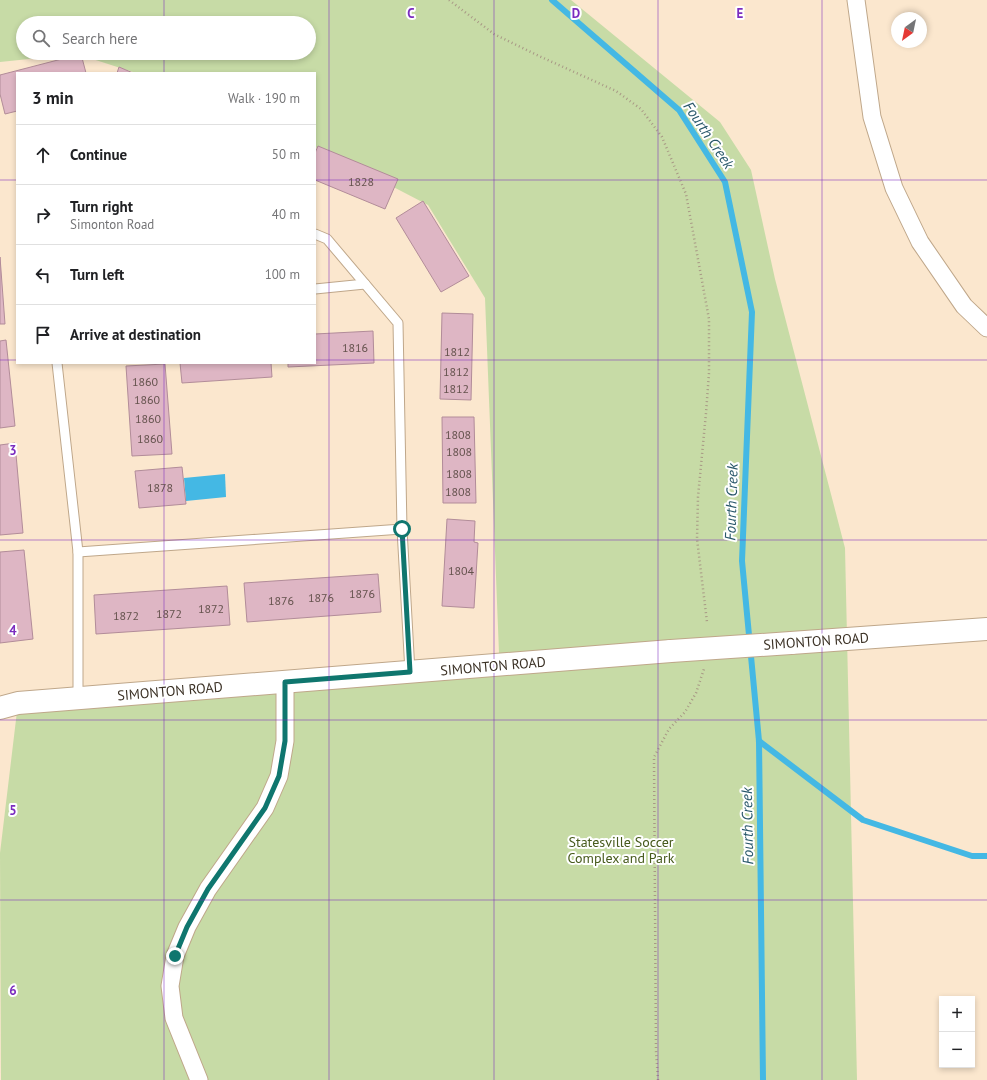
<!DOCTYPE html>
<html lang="en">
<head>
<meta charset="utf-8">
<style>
  :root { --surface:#fff; --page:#f2f2f2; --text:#202124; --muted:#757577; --line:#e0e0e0 }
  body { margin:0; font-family:"PT Sans",sans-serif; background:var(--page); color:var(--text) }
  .controls { position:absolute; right:12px; bottom:12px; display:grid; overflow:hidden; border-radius:0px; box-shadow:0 2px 6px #0003 }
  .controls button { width:36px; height:36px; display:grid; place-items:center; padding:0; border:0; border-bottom:1px solid var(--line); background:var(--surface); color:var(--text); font:20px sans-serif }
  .compass { position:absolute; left:891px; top:12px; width:36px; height:36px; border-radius:50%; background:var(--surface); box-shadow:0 2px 6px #0003; rotate:213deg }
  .stop { position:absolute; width:12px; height:12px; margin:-9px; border:3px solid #0f766e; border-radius:50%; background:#fff }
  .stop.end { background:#0f766e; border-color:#fff; box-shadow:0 1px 4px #0008 }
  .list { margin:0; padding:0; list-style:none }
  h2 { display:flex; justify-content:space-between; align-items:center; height:52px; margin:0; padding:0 16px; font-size:17px }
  h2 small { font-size:13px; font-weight:400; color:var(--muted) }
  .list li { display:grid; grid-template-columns:26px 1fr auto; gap:12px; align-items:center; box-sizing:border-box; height:60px; padding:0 16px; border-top:1px solid var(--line) }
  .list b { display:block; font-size:15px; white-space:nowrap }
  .list p { margin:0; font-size:13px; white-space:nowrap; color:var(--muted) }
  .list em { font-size:13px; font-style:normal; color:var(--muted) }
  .icon { flex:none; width:22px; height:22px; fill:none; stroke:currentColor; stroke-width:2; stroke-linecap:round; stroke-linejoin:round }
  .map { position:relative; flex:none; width:987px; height:1080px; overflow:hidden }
  .search { position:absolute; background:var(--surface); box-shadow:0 2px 6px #0003; left:16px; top:16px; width:300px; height:44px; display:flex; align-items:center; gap:10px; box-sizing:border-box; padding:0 14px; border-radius:22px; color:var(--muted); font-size:15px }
  .panel { position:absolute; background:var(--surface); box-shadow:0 2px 6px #0003; left:16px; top:72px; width:300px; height:292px; border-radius:0px }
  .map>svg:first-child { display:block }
</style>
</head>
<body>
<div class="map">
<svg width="987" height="1080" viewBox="0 0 987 1080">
  <rect width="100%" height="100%" fill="#fbe7ce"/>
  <path fill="#c7dba6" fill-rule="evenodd" d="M0,0H571L720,122L751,170L775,279L845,548L857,1080H1L0,853L18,703L499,653L485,298L428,205L326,152L315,147V73H136L77,54L0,62ZM23,23H309V53H23Z"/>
  <polygon fill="#44b8e4" points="225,474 226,497 186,501 184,478"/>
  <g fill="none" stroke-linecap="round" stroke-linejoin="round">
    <g stroke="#44b8e4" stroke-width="6">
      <polyline points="552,0 679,110 725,182 752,312 742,561 759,741 763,1080"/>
      <polyline points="759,741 863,820 972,856 987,856"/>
    </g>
  </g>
  <g fill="#deb6c4" stroke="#b28c99">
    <polygon points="81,54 86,73 17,73 17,111 5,114 0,94 0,75"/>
    <polygon points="119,67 133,73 117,73"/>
    <polygon points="318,146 398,179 385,209 315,180 315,153"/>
    <polygon points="423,201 469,276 441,292 396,218"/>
    <polygon points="0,257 5,324 0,324"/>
    <polygon points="442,313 473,314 471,400 440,399"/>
    <polygon points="373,331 374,363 288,367 288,363 315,363 315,334"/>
    <polygon points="6,340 15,426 0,428 0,341"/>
    <polygon points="180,363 271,363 272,377 182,383"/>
    <polygon points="165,364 172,454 132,456 126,366"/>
    <polygon points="442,417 474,417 476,503 443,503"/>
    <polygon points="15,443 23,533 0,535 0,445"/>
    <polygon points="182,467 186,504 139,508 135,471"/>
    <polygon points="447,519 475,521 474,542 478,543 474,608 442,606"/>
    <polygon points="24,550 33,639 0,643 0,552"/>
    <polygon points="378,574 381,612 247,622 244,583"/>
    <polygon points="227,586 230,625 96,634 94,595"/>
  </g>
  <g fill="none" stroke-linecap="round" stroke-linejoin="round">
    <g stroke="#bfa78a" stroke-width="11">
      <g id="lane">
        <polyline points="315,234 327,239 398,323 402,529 410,672"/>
        <polyline points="315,289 365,284"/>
        <polyline points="57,363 78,552 402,529"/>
        <polyline points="78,552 78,699"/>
      </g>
    </g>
    <g stroke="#bfa78a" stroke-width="19">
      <g id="street">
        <polyline points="856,0 872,117 894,188 920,242 964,306 987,328"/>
        <polyline points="199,1080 174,1018 170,986 175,956 187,927 208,889 265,808 279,776 285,741 285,682"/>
      </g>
    </g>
    <g stroke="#bfa78a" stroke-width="24">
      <g id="secondary">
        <polyline points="791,643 987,629"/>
        <polyline points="0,708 18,703 671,651"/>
      </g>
    </g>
    <g stroke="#a89985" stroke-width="2.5" stroke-dasharray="1 3" stroke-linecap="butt">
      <polyline points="449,0 494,34 539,56 616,91 641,109 662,137 686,194 709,319 709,373 706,413 698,497 697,539 707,622"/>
      <polyline points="658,1080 656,1051 654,757 669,729 685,712 696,693 704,669"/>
    </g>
    <use href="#lane" stroke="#fff" stroke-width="9"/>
    <use href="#street" stroke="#fff" stroke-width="17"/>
    <use href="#secondary" stroke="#fff" stroke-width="22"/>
    <g stroke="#bfa78a" stroke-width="24" stroke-linecap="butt">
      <polyline id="secondary-bridge" points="671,651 791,643"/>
    </g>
    <use href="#secondary-bridge" stroke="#fff" stroke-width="22"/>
  </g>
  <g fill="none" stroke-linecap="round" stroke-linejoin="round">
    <polyline stroke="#0f766e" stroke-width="5" points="175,956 187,927 208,889 265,808 279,776 285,741 285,682 410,672 402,529"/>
  </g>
  <path fill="none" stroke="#7b2cbf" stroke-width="1" stroke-opacity="0.55" d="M164,0V23M329,0V1080M494,0V1080M658,0V1080M822,0V1080M164,53V73M0,180H17M315,180H987M0,360H17M315,360H987M164,363V1080M0,540H987M0,720H987M0,900H987"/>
  <g text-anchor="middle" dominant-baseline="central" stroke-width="4" stroke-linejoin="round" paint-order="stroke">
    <g font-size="12" fill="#64524d">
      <text x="361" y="181">1828</text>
      <text x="355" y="347">1816</text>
      <text x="457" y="351">1812</text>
      <text x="456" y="371">1812</text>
      <text x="145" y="381">1860</text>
      <text x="456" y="388">1812</text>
      <text x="147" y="399">1860</text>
      <text x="148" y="418">1860</text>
      <text x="458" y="434">1808</text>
      <text x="150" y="438">1860</text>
      <text x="459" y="451">1808</text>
      <text x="459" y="473">1808</text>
      <text x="160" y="487">1878</text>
      <text x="458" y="491">1808</text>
      <text x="461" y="570">1804</text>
      <text x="362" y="593">1876</text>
      <text x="321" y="597">1876</text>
      <text x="281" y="600">1876</text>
      <text x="211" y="608">1872</text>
      <text x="169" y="613">1872</text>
      <text x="126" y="615">1872</text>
    </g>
    <g font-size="14" fill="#3b3125" stroke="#fff">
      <text transform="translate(816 641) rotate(-4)">SIMONTON ROAD</text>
      <text transform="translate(493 666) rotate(-5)">SIMONTON ROAD</text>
      <text transform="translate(170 691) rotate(-5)">SIMONTON ROAD</text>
    </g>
    <g font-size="14" fill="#475a1c" stroke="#fff">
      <text x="621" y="842">Statesville Soccer<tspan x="621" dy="16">Complex and Park</tspan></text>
    </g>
    <g font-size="15" font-style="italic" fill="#28576a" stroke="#fff">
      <text transform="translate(709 135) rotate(56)">Fourth Creek</text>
      <text transform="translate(731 502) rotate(-88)">Fourth Creek</text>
      <text transform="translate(747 826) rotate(-91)">Fourth Creek</text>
    </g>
  </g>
  <g font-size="13" text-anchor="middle" font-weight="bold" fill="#7b2cbf" stroke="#fff" stroke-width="4" stroke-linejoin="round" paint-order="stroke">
    <text x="411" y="18">C</text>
    <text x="576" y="18">D</text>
    <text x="740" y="18">E</text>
    <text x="13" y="455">3</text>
    <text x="13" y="635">4</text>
    <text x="13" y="815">5</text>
    <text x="13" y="995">6</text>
  </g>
</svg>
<div class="controls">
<button>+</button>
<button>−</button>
</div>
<svg class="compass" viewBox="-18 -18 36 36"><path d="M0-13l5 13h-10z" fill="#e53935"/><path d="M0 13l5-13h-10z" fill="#757577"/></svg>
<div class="stop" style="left:402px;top:529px"></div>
<div class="stop end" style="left:175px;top:956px"></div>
<div class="search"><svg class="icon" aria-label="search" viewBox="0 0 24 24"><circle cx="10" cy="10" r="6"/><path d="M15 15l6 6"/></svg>Search here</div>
<section class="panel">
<h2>3 min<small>Walk · 190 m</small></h2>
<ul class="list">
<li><svg class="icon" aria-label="ahead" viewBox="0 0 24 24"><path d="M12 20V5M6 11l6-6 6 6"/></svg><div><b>Continue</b></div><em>50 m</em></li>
<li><svg class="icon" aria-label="right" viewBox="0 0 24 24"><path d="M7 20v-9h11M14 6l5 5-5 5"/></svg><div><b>Turn right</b><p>Simonton Road</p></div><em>40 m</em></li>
<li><svg class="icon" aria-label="left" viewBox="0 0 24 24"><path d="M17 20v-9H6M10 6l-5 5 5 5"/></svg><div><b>Turn left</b></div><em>100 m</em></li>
<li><svg class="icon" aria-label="arrive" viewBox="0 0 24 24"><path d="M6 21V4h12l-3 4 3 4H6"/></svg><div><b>Arrive at destination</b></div></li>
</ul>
</section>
</div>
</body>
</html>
